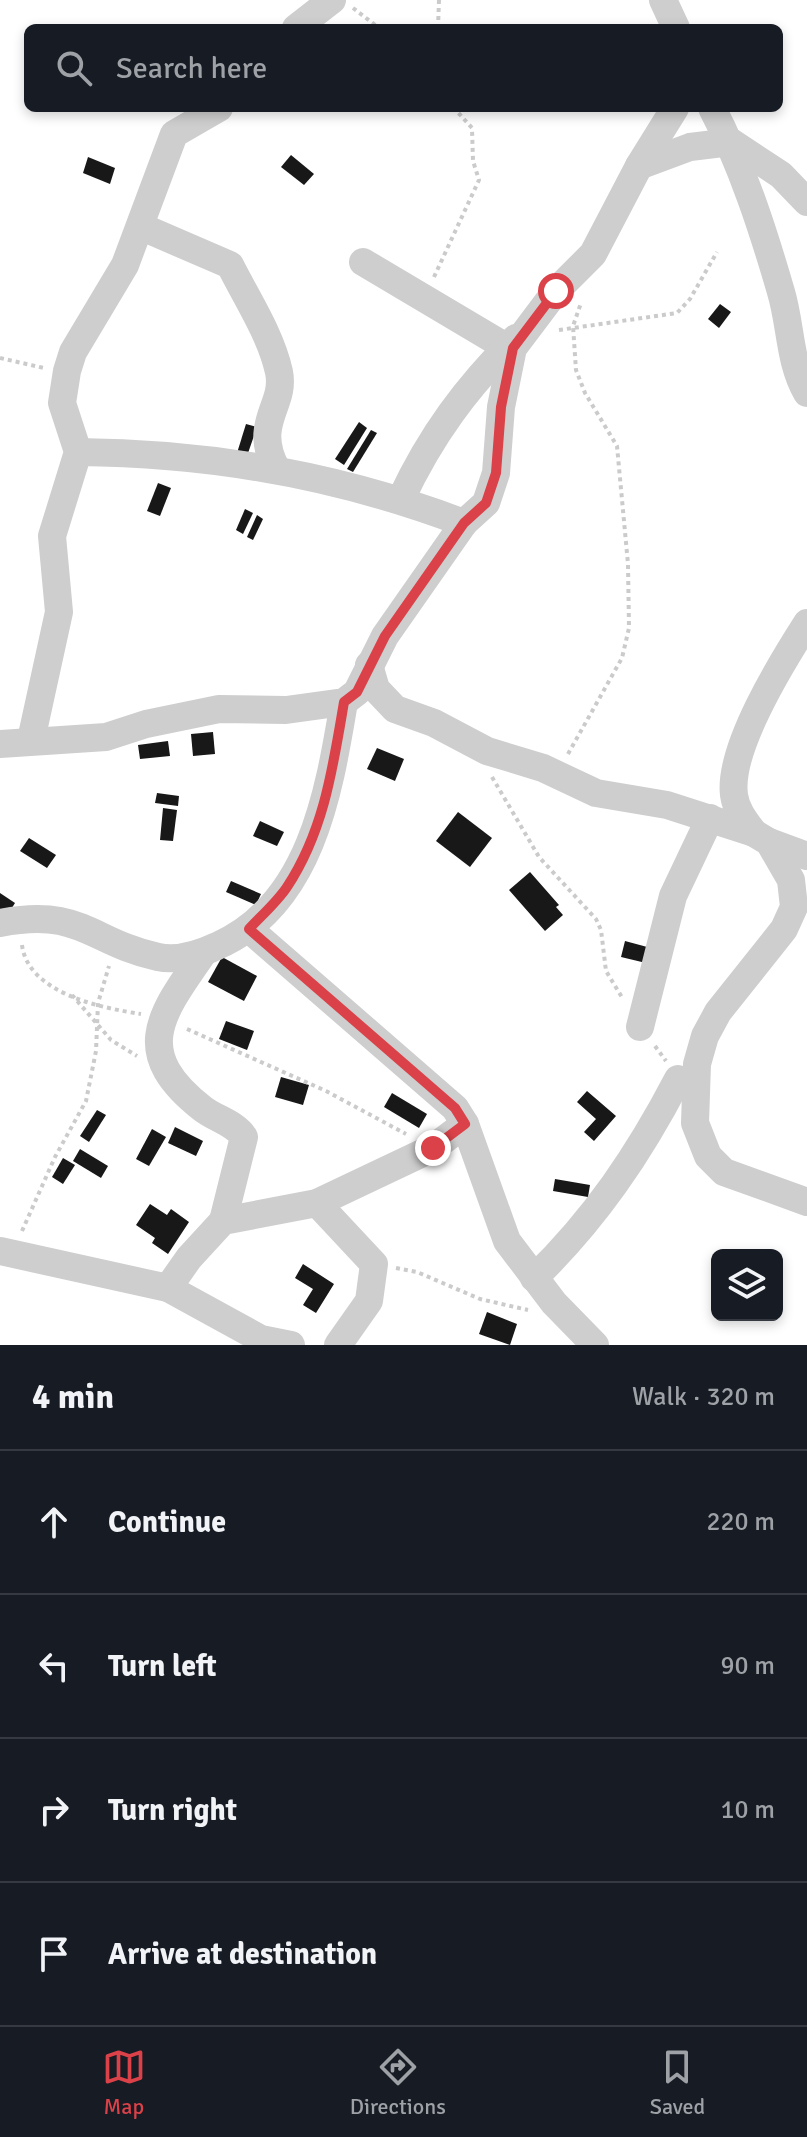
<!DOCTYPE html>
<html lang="en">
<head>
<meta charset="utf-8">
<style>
  :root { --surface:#171b24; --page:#20242c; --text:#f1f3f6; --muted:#9ea1a6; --line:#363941; --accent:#db4148 }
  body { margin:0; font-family:Signika,sans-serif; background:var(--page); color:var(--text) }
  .controls { position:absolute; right:24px; bottom:24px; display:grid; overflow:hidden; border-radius:12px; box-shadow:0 4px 12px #0003 }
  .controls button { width:72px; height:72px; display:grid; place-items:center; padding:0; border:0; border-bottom:2px solid var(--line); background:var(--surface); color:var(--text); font:40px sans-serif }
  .stop { position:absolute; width:24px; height:24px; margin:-18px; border:6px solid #db4148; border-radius:50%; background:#fff }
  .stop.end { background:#db4148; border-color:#fff; box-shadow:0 2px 8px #0008 }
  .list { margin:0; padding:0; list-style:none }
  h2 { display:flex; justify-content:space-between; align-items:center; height:104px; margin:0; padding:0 32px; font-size:34px }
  h2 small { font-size:26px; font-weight:400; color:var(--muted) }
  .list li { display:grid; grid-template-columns:52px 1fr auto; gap:24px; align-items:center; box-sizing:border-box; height:144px; padding:0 32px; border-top:2px solid var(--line) }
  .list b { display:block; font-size:30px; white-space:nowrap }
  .list em { font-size:26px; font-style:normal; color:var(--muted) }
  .icon { flex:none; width:44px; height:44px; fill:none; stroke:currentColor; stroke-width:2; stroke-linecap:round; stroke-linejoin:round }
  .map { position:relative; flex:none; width:807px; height:1345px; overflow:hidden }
  .search { position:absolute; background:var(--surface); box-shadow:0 4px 12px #0003; left:24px; right:24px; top:24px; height:88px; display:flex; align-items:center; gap:20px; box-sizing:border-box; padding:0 28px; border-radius:12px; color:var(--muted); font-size:30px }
  .sheet { height:680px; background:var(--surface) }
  nav { display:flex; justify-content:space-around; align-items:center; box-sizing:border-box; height:112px; border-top:2px solid var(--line); background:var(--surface); font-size:22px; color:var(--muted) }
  nav a { display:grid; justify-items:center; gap:4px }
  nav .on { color:var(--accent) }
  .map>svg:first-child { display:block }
</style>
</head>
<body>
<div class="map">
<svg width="807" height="1345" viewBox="0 0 807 1345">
  <rect width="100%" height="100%" fill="#fff"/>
  <g fill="#181818">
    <polygon points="291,155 314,174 304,185 281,167"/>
    <polygon points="88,157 115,168 110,184 83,173"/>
    <polygon points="720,304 731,312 719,328 708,319"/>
    <polygon points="359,422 367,428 344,465 335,459"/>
    <polygon points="246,424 257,427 247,456 237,453"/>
    <polygon points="371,430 377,433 353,472 347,469"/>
    <polygon points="158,483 171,488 160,516 147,511"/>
    <polygon points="245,509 253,513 243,534 236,530"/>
    <polygon points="257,515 263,519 253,540 247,537"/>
    <polygon points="213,732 215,754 193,756 191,734"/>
    <polygon points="168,741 170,756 140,759 138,745"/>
    <polygon points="377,748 404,759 395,781 367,769"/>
    <polygon points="157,793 179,796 178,806 155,803"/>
    <polygon points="163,808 177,810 173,841 160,840"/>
    <polygon points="458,812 492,838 470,867 436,841"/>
    <polygon points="260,821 284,832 277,846 253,836"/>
    <polygon points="29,838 56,855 47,868 20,851"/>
    <polygon points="530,872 559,905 556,907 563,915 545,931 509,890"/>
    <polygon points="231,881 261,894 256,905 226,892"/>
    <polygon points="0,893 15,903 5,919 0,916"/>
    <polygon points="625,941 651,948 646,963 621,957"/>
    <polygon points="222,957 257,976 244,1001 208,982"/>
    <polygon points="226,1021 254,1031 247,1050 219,1039"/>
    <polygon points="281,1077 309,1085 303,1105 275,1097"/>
    <polygon points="587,1091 616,1116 594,1141 584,1132 596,1119 577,1102"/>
    <polygon points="392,1093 427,1114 419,1128 384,1107"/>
    <polygon points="97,1110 106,1115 89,1142 80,1136"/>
    <polygon points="175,1127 203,1141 196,1156 168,1143"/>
    <polygon points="152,1129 166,1137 149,1166 136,1159"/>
    <polygon points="80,1149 108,1166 101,1178 73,1161"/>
    <polygon points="63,1158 75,1165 63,1184 52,1177"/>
    <polygon points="555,1179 590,1185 588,1197 553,1191"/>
    <polygon points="150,1204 167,1215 171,1209 189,1222 168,1254 152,1243 155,1238 136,1225"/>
    <polygon points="303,1264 334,1284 316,1313 303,1305 313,1289 295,1278"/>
    <polygon points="487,1312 517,1324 510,1345 479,1334"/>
  </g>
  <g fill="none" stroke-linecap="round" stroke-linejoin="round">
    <g stroke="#cbcbcb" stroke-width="4" stroke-dasharray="4 4" stroke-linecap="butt">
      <polyline points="353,8 379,28"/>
      <polyline points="438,28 439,0"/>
      <polyline points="434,277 479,180 473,161 472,128 454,108"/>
      <polyline points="559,330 677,313 690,299 717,252"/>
      <polyline points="0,358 44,368"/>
      <polyline points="568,754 622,658 629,628 628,564 617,446 585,393 576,370 573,326 581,303"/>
      <polyline points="492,777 539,857 596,919 601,930 606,971 623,999"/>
      <path d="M22,945C28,993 101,1008 141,1014"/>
      <polyline points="72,995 111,1040 137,1056"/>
      <polyline points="187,1029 326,1091 406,1134"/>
      <polyline points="655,1046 666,1061"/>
      <polyline points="22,1231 55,1157 86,1101 96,1051 98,1003 109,966"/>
      <polyline points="396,1268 417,1272 480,1299 528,1310"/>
    </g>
    <g stroke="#cecece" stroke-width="28">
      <polyline points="663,0 676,28"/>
      <polyline points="296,28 332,0"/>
      <path d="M712,108C742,165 763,230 781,292C791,325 789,362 807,393"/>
      <polyline points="639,166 690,147 731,142 781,175 807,202"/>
      <path d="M142,227L230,265C247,299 271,335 279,372C286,406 252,422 276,468"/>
      <polyline points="363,262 506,347"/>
      <path d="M78,452C212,453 338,475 464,523"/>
      <path d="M401,499C431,435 466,388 516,338"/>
      <polyline points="369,665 376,689 395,709 434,723 487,751 543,768 596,793 667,805 754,833 769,842 791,880 794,907 784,929 718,1012 705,1036 697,1064 695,1123 708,1156 724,1172 807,1202"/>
      <polyline points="31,740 59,612 52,536 78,452 62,403 67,371 73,352 125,265 174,134 219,108"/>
      <polyline points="0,744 106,737 146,724 219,709 286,710 344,702 357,692 385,636 464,523 486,503 496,473 501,407 513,348 556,291 593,254 639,166 675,108"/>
      <path d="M754,833C745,821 736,810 734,795C728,749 782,662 807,623"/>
      <polyline points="769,842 807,856"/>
      <path d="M0,923C81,907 90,942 158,957C177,961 200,954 217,946C311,905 329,792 344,702"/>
      <polyline points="249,929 455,1108 465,1124 507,1241 554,1303 595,1345"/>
      <path d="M204,952C160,1015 130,1052 203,1109C216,1119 235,1123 244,1137L223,1221"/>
      <polyline points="640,1027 673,896 710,818"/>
      <polyline points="317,1203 374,1264 369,1301 338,1345"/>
      <polyline points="0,1251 168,1288 261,1339 291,1345"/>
      <path d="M534,1278C595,1219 639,1154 678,1079"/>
      <polyline points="168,1288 189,1258 223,1221 317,1203 433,1148 465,1124"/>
    </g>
  </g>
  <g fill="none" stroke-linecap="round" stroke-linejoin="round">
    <path stroke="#db4148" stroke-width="10" d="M433,1148L465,1124L455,1108L249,929C262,915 277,902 287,887C324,831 333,767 344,702L357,692L385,636L464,523L486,503L496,473L501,407L513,348L556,291"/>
  </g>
</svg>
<div class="controls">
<button><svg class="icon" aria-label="layers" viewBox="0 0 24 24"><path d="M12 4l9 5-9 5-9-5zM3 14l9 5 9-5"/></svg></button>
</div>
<div class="stop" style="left:556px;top:291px"></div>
<div class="stop end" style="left:433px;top:1148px"></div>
<div class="search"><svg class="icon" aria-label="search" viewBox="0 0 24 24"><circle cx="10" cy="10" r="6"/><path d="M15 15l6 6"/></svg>Search here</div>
</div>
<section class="sheet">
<h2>4 min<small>Walk · 320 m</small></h2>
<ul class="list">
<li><svg class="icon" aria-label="ahead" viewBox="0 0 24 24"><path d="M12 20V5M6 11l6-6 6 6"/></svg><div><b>Continue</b></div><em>220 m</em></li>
<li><svg class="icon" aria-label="left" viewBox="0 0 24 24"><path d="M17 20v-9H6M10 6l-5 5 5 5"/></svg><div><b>Turn left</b></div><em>90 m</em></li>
<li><svg class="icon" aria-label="right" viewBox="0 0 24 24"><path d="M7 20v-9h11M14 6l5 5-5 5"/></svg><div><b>Turn right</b></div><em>10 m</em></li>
<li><svg class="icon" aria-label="arrive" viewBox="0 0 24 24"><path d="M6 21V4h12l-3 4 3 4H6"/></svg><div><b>Arrive at destination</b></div></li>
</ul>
</section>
<nav>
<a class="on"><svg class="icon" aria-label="map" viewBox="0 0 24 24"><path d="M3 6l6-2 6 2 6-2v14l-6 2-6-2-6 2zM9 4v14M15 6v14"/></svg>Map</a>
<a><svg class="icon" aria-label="directions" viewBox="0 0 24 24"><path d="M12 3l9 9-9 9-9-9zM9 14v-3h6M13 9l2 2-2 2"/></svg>Directions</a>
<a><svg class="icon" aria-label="saved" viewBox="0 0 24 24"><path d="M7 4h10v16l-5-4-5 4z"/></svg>Saved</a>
</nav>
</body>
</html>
